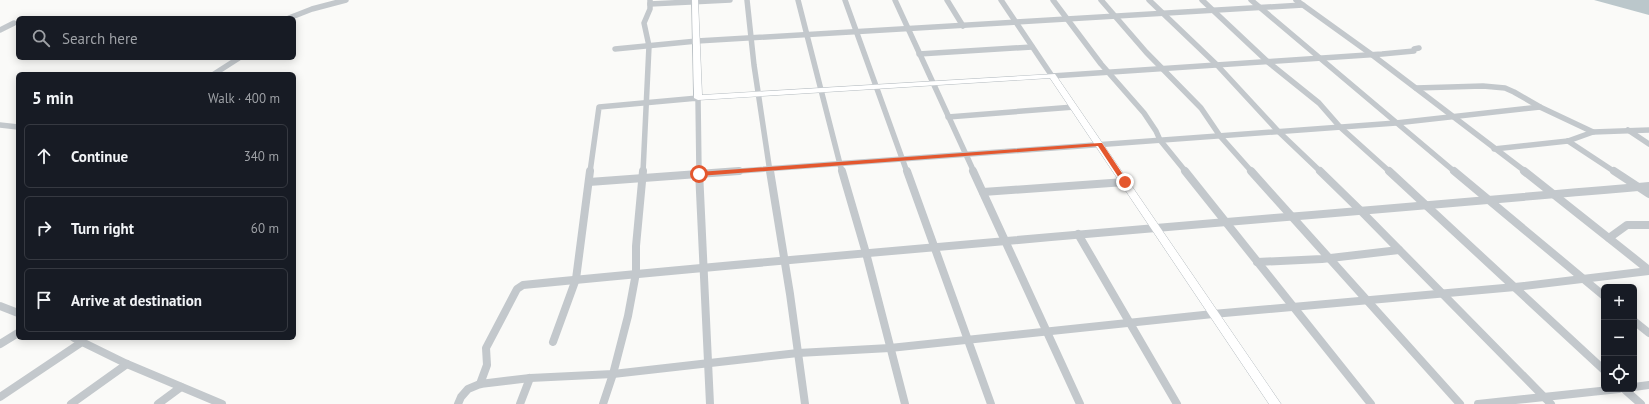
<!DOCTYPE html>
<html lang="en">
<head>
<meta charset="utf-8">
<style>
  :root { --surface:#171b24; --page:#20242c; --text:#f1f3f6; --muted:#9ea1a6; --line:#363941 }
  body { margin:0; font-family:"PT Sans",sans-serif; background:var(--page); color:var(--text) }
  .controls { position:absolute; right:12px; bottom:12px; display:grid; overflow:hidden; border-radius:6px; box-shadow:0 2px 10px #0003 }
  .controls button { width:36px; height:36px; display:grid; place-items:center; padding:0; border:0; border-bottom:1px solid var(--line); background:var(--surface); color:var(--text); font:20px sans-serif }
  .stop { position:absolute; width:12px; height:12px; margin:-9px; border:3px solid #e4572e; border-radius:50%; background:#fff }
  .stop.end { background:#e4572e; border-color:#fff; box-shadow:0 1px 4px #0008 }
  .list { margin:0; padding:0; list-style:none }
  h2 { display:flex; justify-content:space-between; align-items:center; height:52px; margin:0; padding:0 16px; font-size:17px }
  h2 small { font-size:13px; font-weight:400; color:var(--muted) }
  .list li { display:grid; grid-template-columns:26px 1fr auto; gap:12px; align-items:center; box-sizing:border-box; height:64px; margin:0 8px 8px; padding:0 8px; border:1px solid var(--line); border-radius:6px }
  .list b { display:block; font-size:15px; white-space:nowrap }
  .list em { font-size:13px; font-style:normal; color:var(--muted) }
  .icon { flex:none; width:22px; height:22px; fill:none; stroke:currentColor; stroke-width:2; stroke-linecap:round; stroke-linejoin:round }
  .map { position:relative; flex:none; width:1649px; height:404px; overflow:hidden }
  .search { position:absolute; background:var(--surface); box-shadow:0 2px 10px #0003; left:16px; top:16px; width:280px; height:44px; display:flex; align-items:center; gap:10px; box-sizing:border-box; padding:0 14px; border-radius:6px; color:var(--muted); font-size:15px }
  .panel { position:absolute; background:var(--surface); box-shadow:0 2px 10px #0003; left:16px; top:72px; width:280px; height:268px; border-radius:6px }
  .map>svg:first-child { display:block }
</style>
</head>
<body>
<div class="map">
<svg width="1649" height="404" viewBox="0 0 1649 404">
  <rect width="100%" height="100%" fill="#fafaf8"/>
  <polygon fill="#bbc7cb" points="1594,0 1649,0 1649,15"/>
  <g fill="none" stroke-linecap="round" stroke-linejoin="round">
    <g stroke="#b3babf" stroke-width="1">
      <polygon id="secondary" points="692,0 698,0 702,95 1055,74 1281,404 1269,404 1050,78 698,100 694,98"/>
    </g>
    <g stroke="#c3c8cc" stroke-width="5.5">
      <polyline points="747,0 754,65 770,172"/>
      <polyline points="798,0 842,172"/>
      <polyline points="845,0 907,172"/>
      <polyline points="895,0 974,172"/>
      <polyline points="947,0 963,26"/>
      <polyline points="1001,0 1052,76 1382,54 1414,51 1414,49 1419,48"/>
      <polyline points="1053,0 1101,64 1144,113 1156,131 1160,140 1186,172"/>
      <polyline points="1101,0 1146,52 1201,108 1220,136 1252,172"/>
      <polyline points="1149,0 1217,65 1278,131 1321,172"/>
      <polyline points="1202,0 1268,62 1319,103 1340,127 1390,172"/>
      <polyline points="1251,0 1455,172"/>
      <polyline points="1296,0 1371,54 1526,172"/>
      <polyline points="650,4 730,0"/>
      <polyline points="289,18 312,9 346,0"/>
      <polyline points="0,30 14,23"/>
      <polyline points="615,49 697,41 1303,5"/>
      <polyline points="919,54 1032,47"/>
      <polyline points="214,74 239,58"/>
      <polyline points="1416,88 1483,86 1505,88 1514,92 1540,107 1593,132"/>
      <polyline points="948,117 1074,107"/>
      <polyline points="0,125 18,127"/>
      <polyline points="1628,130 1649,144"/>
      <polyline points="1568,141 1615,172"/>
      <polyline points="1494,149 1568,141 1593,132 1649,130"/>
      <polyline points="590,172 599,107 698,98 699,172"/>
      <polyline points="643,172 649,46 644,23 650,9 650,0"/>
      <polyline points="725,172 1396,123 1540,107"/>
    </g>
    <g stroke="#c3c8cc" stroke-width="8">
      <polyline points="699,171 710,404"/>
      <polyline points="770,171 790,294 805,404"/>
      <polyline points="842,171 866,253 905,404"/>
      <polyline points="907,171 991,404"/>
      <polyline points="973,171 1080,404"/>
      <polyline points="1185,171 1371,404"/>
      <polyline points="1251,171 1460,404"/>
      <polyline points="1320,171 1361,211 1551,404"/>
      <polyline points="1389,171 1604,370"/>
      <polyline points="1454,171 1604,296"/>
      <polyline points="1524,171 1649,270"/>
      <polyline points="1614,171 1649,194"/>
      <polyline points="589,182 739,171"/>
      <polyline points="983,192 1125,182"/>
      <polyline points="1078,234 1177,404"/>
      <polyline points="1609,238 1627,225 1649,225"/>
      <polyline points="1257,262 1322,259 1399,250"/>
      <polyline points="0,306 18,313"/>
      <polyline points="1634,321 1649,333"/>
      <polyline points="74,338 127,364 222,404"/>
      <polyline points="553,342 576,279 590,171"/>
      <polyline points="0,344 18,333"/>
      <path d="M480,384L487,365L486,348L517,289L523,285C898,248 1274,219 1649,186"/>
      <polyline points="1634,387 1649,385"/>
      <polyline points="1624,389 1641,404"/>
      <polyline points="0,397 82,342"/>
      <polyline points="71,404 127,364"/>
      <polyline points="158,404 181,387"/>
      <polyline points="458,404 461,397 468,389 480,384 530,378 613,374 798,353 890,348 1213,314 1515,287 1649,271"/>
      <polyline points="520,404 530,378"/>
      <polyline points="603,404 613,374 628,316 636,273 636,246 643,171"/>
      <polyline points="1478,404 1619,389"/>
    </g>
    <use href="#secondary" fill="#fff" fill-rule="evenodd"/>
  </g>
  <polygon fill="#e4572e" points="1100,143 1102,143 1128,182 1127,184 1123,184 1098,146 699,176 696,174 699,172"/>
</svg>
<div class="controls">
<button>+</button>
<button>−</button>
<button><svg class="icon" aria-label="locate" viewBox="0 0 24 24"><circle cx="12" cy="12" r="6"/><path d="M12 2v4M12 18v4M2 12h4M18 12h4"/></svg></button>
</div>
<div class="stop" style="left:699px;top:174px"></div>
<div class="stop end" style="left:1125px;top:182px"></div>
<div class="search"><svg class="icon" aria-label="search" viewBox="0 0 24 24"><circle cx="10" cy="10" r="6"/><path d="M15 15l6 6"/></svg>Search here</div>
<section class="panel">
<h2>5 min<small>Walk · 400 m</small></h2>
<ul class="list">
<li><svg class="icon" aria-label="ahead" viewBox="0 0 24 24"><path d="M12 20V5M6 11l6-6 6 6"/></svg><div><b>Continue</b></div><em>340 m</em></li>
<li><svg class="icon" aria-label="right" viewBox="0 0 24 24"><path d="M7 20v-9h11M14 6l5 5-5 5"/></svg><div><b>Turn right</b></div><em>60 m</em></li>
<li><svg class="icon" aria-label="arrive" viewBox="0 0 24 24"><path d="M6 21V4h12l-3 4 3 4H6"/></svg><div><b>Arrive at destination</b></div></li>
</ul>
</section>
</div>
</body>
</html>
